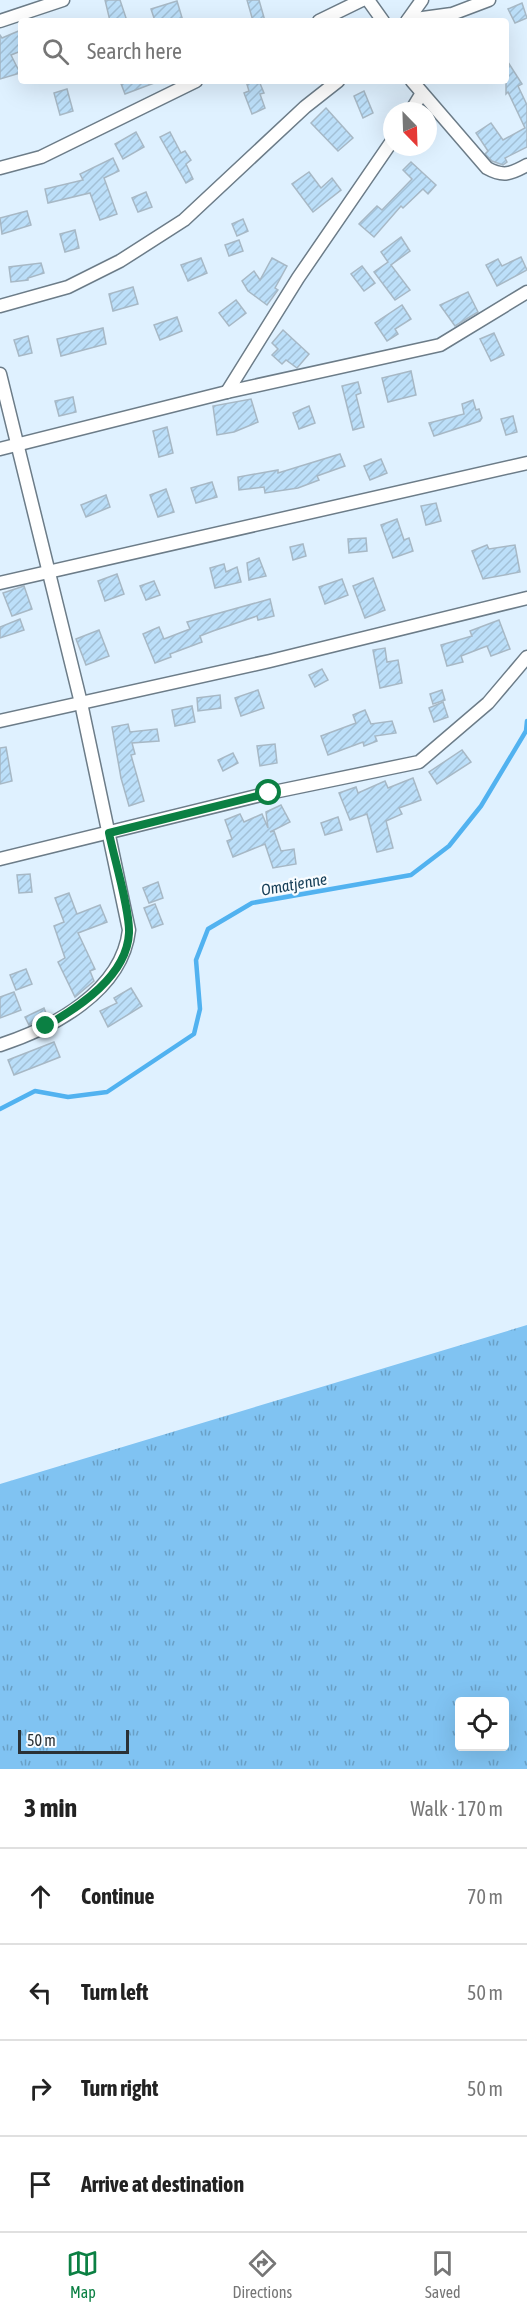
<!DOCTYPE html>
<html lang="en">
<head>
<meta charset="utf-8">
<style>
  :root { --surface:#fff; --page:#f2f2f2; --text:#222; --muted:#767676; --line:#e0e0e0; --accent:#0b8043 }
  body { margin:0; font-family:"Asap Condensed",sans-serif; background:var(--page); color:var(--text) }
  .controls { position:absolute; right:18px; bottom:18px; display:grid; overflow:hidden; border-radius:6px; box-shadow:0 6px 24px #0002 }
  .controls button { width:54px; height:54px; display:grid; place-items:center; padding:0; border:0; border-bottom:2px solid var(--line); background:var(--surface); color:var(--text); font:30px sans-serif }
  .compass { position:absolute; left:383px; top:102px; width:54px; height:54px; border-radius:50%; background:var(--surface); box-shadow:0 6px 24px #0002; rotate:157deg }
  .scale { position:absolute; left:18px; bottom:15px; width:111px; box-sizing:border-box; padding-left:6px; border:3px solid #2a3136; border-top:0; font-size:16px; line-height:21px; white-space:nowrap; color:#2a3136; -webkit-text-stroke:4px #f8fcff; paint-order:stroke }
  .stop { position:absolute; width:18px; height:18px; margin:-14px; border:4px solid #0b8043; border-radius:50%; background:#fff }
  .stop.end { background:#0b8043; border-color:#fff; box-shadow:0 2px 6px #0008 }
  .list { margin:0; padding:0; list-style:none }
  h2 { display:flex; justify-content:space-between; align-items:center; height:78px; margin:0; padding:0 24px; font-size:26px }
  h2 small { font-size:20px; font-weight:400; color:var(--muted) }
  .list li { display:grid; grid-template-columns:39px 1fr auto; gap:18px; align-items:center; box-sizing:border-box; height:96px; padding:0 24px; border-top:2px solid var(--line) }
  .list b { display:block; font-size:22px; white-space:nowrap }
  .list em { font-size:20px; font-style:normal; color:var(--muted) }
  .icon { flex:none; width:33px; height:33px; fill:none; stroke:currentColor; stroke-width:2; stroke-linecap:round; stroke-linejoin:round }
  .map { position:relative; flex:none; width:527px; height:1769px; overflow:hidden }
  .search { position:absolute; background:var(--surface); box-shadow:0 6px 24px #0002; left:18px; right:18px; top:18px; height:66px; display:flex; align-items:center; gap:15px; box-sizing:border-box; padding:0 21px; border-radius:6px; color:var(--muted); font-size:22px }
  .sheet { height:462px; background:var(--surface) }
  nav { display:flex; justify-content:space-around; align-items:center; box-sizing:border-box; height:84px; border-top:2px solid var(--line); background:var(--surface); font-size:16px; color:var(--muted) }
  nav a { display:grid; justify-items:center; gap:3px }
  nav .on { color:var(--accent) }
  .map>svg:first-child { display:block }
</style>
</head>
<body>
<div class="map">
<svg width="527" height="1769" viewBox="0 0 527 1769">
  <defs>
    <pattern id="grass-tufts" width="24" height="20" patternUnits="userSpaceOnUse" patternTransform="scale(1.5)"><rect width="24" height="20" fill="#80c3f2"/><path d="M3 7l-1-3M5 7V3M7 7l1-3M15 17l-1-3M17 17v-4M19 17l1-3" fill="none" stroke="#699fc5"/></pattern>
    <pattern id="building-hatch" width="6" height="6" patternUnits="userSpaceOnUse" patternTransform="scale(1.5)"><rect width="6" height="6" fill="#bcdff9"/><path d="M-1 1l2-2M0 6l6-6M5 7l2-2" fill="none" stroke="#a2c0d6"/></pattern>
  </defs>
  <rect width="100%" height="100%" fill="#dff1ff"/>
  <path fill="url(#grass-tufts)" fill-rule="evenodd" d="M527,1325V1769H0V1484ZM460,1702H504V1746H460Z"/>
  <g fill="none" stroke-linecap="round" stroke-linejoin="round">
    <polyline stroke="#51b2f0" stroke-width="4.5" points="0,1109 35,1091 68,1097 107,1092 194,1034 200,1009 196,960 208,929 252,903 411,875 449,846 481,806 526,731 527,721"/>
  </g>
  <g fill="url(#building-hatch)" stroke="#a7b8c5" stroke-width="1.5">
    <polygon points="105,0 120,0 127,21 110,21"/>
    <polygon points="247,0 259,0 265,21 253,21"/>
    <polygon points="177,1 183,21 155,21 151,9"/>
    <polygon points="522,3 527,18 515,23 508,9"/>
    <polygon points="21,30 21,51 11,55 20,73 0,79 0,35 2,38"/>
    <polygon points="506,59 522,84 518,86 527,105 527,147 505,158 507,162 503,165 492,161 485,154 488,151 476,133 491,123 503,140 525,128 508,92 506,94"/>
    <polygon points="120,81 157,81 157,82 125,94"/>
    <polygon points="246,81 259,81 264,93 260,94 265,108 252,114 244,93 249,91"/>
    <polygon points="67,89 73,111 60,115 54,93"/>
    <polygon points="364,91 373,113 363,118 354,96"/>
    <polygon points="326,108 353,138 338,151 311,123"/>
    <polygon points="136,132 144,147 123,159 115,144"/>
    <polygon points="170,132 181,153 185,151 191,160 186,164 193,179 186,183 160,137"/>
    <polygon points="113,158 119,171 104,178 117,214 100,220 90,193 48,203 45,189 83,180 80,174"/>
    <polygon points="411,162 436,185 428,194 423,189 403,208 401,206 374,237 359,224 377,206 382,210 412,179 403,170"/>
    <polygon points="309,172 321,188 332,178 341,190 313,212 292,184"/>
    <polygon points="146,192 152,207 138,212 132,198"/>
    <polygon points="27,211 31,225 2,234 0,218"/>
    <polygon points="243,219 248,231 237,236 232,224"/>
    <polygon points="75,230 79,248 65,252 60,234"/>
    <polygon points="401,237 410,251 391,265 410,290 395,300 374,272 388,262 381,252"/>
    <polygon points="239,240 243,251 229,256 225,245"/>
    <polygon points="521,257 527,270 497,286 486,265 498,259 502,266"/>
    <polygon points="201,258 207,273 188,281 181,265"/>
    <polygon points="272,258 287,266 275,288 278,290 267,305 248,291 242,281 254,271 260,280"/>
    <polygon points="41,263 44,273 28,278 28,280 11,282 9,267"/>
    <polygon points="362,266 375,283 364,291 351,274"/>
    <polygon points="133,287 138,304 113,311 109,294"/>
    <polygon points="468,292 478,312 455,326 440,305"/>
    <polygon points="236,300 246,313 229,326 219,313"/>
    <polygon points="402,305 411,319 395,329 398,334 387,341 375,323"/>
    <polygon points="177,317 182,331 160,340 154,325"/>
    <polygon points="103,328 106,344 61,356 57,339"/>
    <polygon points="283,330 309,354 297,368 286,360 282,364 272,355 278,349 272,343"/>
    <polygon points="494,333 504,355 491,361 480,339"/>
    <polygon points="28,336 32,353 19,356 14,340"/>
    <polygon points="411,371 416,395 388,402 382,378"/>
    <polygon points="358,382 361,393 356,395 364,427 353,430 342,386"/>
    <polygon points="73,397 76,412 59,416 55,401"/>
    <polygon points="251,399 258,422 234,432 217,435 213,406"/>
    <polygon points="473,400 476,410 479,409 482,418 480,421 434,436 429,423 464,414 462,404"/>
    <polygon points="309,406 315,423 299,429 293,413"/>
    <polygon points="513,416 517,432 506,435 501,419"/>
    <polygon points="167,427 173,453 159,457 153,431"/>
    <polygon points="340,454 345,466 317,476 319,480 298,488 265,493 264,487 239,490 238,477 278,470 278,473"/>
    <polygon points="381,459 387,473 370,480 364,466"/>
    <polygon points="212,482 217,497 196,503 191,488"/>
    <polygon points="166,489 174,512 158,517 150,495"/>
    <polygon points="106,495 110,507 86,517 81,505"/>
    <polygon points="436,503 441,521 426,525 421,506"/>
    <polygon points="397,519 404,540 409,538 413,551 393,558 381,525"/>
    <polygon points="366,538 367,551 349,553 348,539"/>
    <polygon points="303,544 306,556 293,560 290,547"/>
    <polygon points="487,545 489,549 515,545 520,572 483,579 472,551"/>
    <polygon points="259,558 266,576 249,580 247,563"/>
    <polygon points="224,564 226,572 237,567 241,582 215,588 210,568"/>
    <polygon points="117,574 124,594 105,601 98,581"/>
    <polygon points="373,578 385,610 365,618 353,586"/>
    <polygon points="342,579 348,595 325,604 319,587"/>
    <polygon points="154,581 160,595 146,600 140,586"/>
    <polygon points="24,586 32,609 12,616 3,593"/>
    <polygon points="270,599 274,616 258,620 257,616 213,631 200,636 202,642 170,654 171,657 155,663 143,634 159,627 164,639 190,629 187,622"/>
    <polygon points="20,619 24,630 0,638 0,627"/>
    <polygon points="499,620 510,649 491,656 487,646 461,656 463,662 447,666 441,645 472,636 470,631"/>
    <polygon points="99,630 109,656 86,665 76,639"/>
    <polygon points="385,648 387,662 398,660 402,683 380,688 373,650"/>
    <polygon points="322,669 328,680 315,687 309,675"/>
    <polygon points="258,690 264,708 241,716 235,698"/>
    <polygon points="442,690 445,700 433,704 430,694"/>
    <polygon points="220,695 221,708 198,711 197,698"/>
    <polygon points="443,702 448,717 434,722 429,708"/>
    <polygon points="192,706 195,722 175,726 172,710"/>
    <polygon points="365,710 371,724 392,721 396,733 375,736 377,741 364,746 363,742 328,755 321,736 356,723 353,715"/>
    <polygon points="128,724 130,732 157,729 159,741 132,743 135,754 131,755 144,801 129,806 121,778 112,727"/>
    <polygon points="275,744 277,763 260,766 257,746"/>
    <polygon points="6,747 12,781 0,784 0,748"/>
    <polygon points="462,750 471,762 437,784 429,772"/>
    <polygon points="233,753 238,763 223,771 218,760"/>
    <polygon points="413,778 421,800 399,808 402,814 386,821 393,848 377,852 367,814 350,820 339,793 356,787 358,793 385,781 388,788"/>
    <polygon points="281,805 290,822 270,832 274,831 281,851 294,849 296,864 273,868 265,844 233,857 227,841 232,839 225,820 240,814 244,822 262,814 268,828 266,812"/>
    <polygon points="338,817 342,830 325,835 321,823"/>
    <polygon points="30,874 32,892 19,893 17,875"/>
    <polygon points="158,882 163,898 149,903 143,888"/>
    <polygon points="69,893 77,914 100,905 107,922 78,933 95,969 90,971 94,981 75,997 58,962 65,958 54,926 64,922 55,898"/>
    <polygon points="155,904 163,924 152,928 144,908"/>
    <polygon points="26,969 32,984 16,990 10,975"/>
    <polygon points="131,988 142,1006 108,1027 100,1011 117,1003 114,998"/>
    <polygon points="14,992 21,1010 0,1018 0,997"/>
    <polygon points="44,1008 47,1016 29,1025 25,1017"/>
    <polygon points="54,1042 60,1057 14,1075 8,1060"/>
  </g>
  <g fill="none" stroke-linecap="round" stroke-linejoin="round">
    <g stroke="#6c7c88" stroke-width="15">
      <g id="minor">
        <polyline points="368,0 383,21"/>
        <polyline points="408,20 452,14 489,0"/>
        <polyline points="0,21 63,0"/>
        <polyline points="319,21 362,0"/>
        <polyline points="407,21 422,0"/>
        <path d="M412,81L487,168C503,177 511,174 527,165"/>
        <polyline points="411,111 422,93"/>
        <polyline points="0,168 41,157 196,81"/>
        <polyline points="0,306 68,287 120,261 184,220 305,107 338,81"/>
        <path d="M0,374L81,703L129,930C122,992 52,1028 0,1045"/>
        <polyline points="227,392 298,278 392,141"/>
        <polyline points="0,449 227,392 440,345 527,292"/>
        <polyline points="0,583 527,463"/>
        <polyline points="0,721 270,661 527,598"/>
        <polyline points="0,859 269,793 419,762 488,703 527,657"/>
      </g>
    </g>
    <use href="#minor" stroke="#fff" stroke-width="12"/>
  </g>
  <g fill="none" stroke-linecap="round" stroke-linejoin="round">
    <path stroke="#0b8043" stroke-width="8" d="M46,1026C79,1007 127,976 129,933C130,910 114,858 109,833L269,793"/>
  </g>
  <g text-anchor="middle" dominant-baseline="central" stroke-width="4.5" stroke-linejoin="round" paint-order="stroke">
    <g font-size="16" font-style="italic" fill="#184059" stroke="#f8fcff">
      <text transform="translate(294 884) rotate(-10)">Omatjenne</text>
    </g>
  </g>
</svg>
<div class="controls">
<button><svg class="icon" aria-label="locate" viewBox="0 0 24 24"><circle cx="12" cy="12" r="6"/><path d="M12 2v4M12 18v4M2 12h4M18 12h4"/></svg></button>
</div>
<svg class="compass" viewBox="-18 -18 36 36"><path d="M0-13l5 13h-10z" fill="#e53935"/><path d="M0 13l5-13h-10z" fill="#767676"/></svg>
<div class="scale">50 m</div>
<div class="stop" style="left:269px;top:793px"></div>
<div class="stop end" style="left:46px;top:1026px"></div>
<div class="search"><svg class="icon" aria-label="search" viewBox="0 0 24 24"><circle cx="10" cy="10" r="6"/><path d="M15 15l6 6"/></svg>Search here</div>
</div>
<section class="sheet">
<h2>3 min<small>Walk · 170 m</small></h2>
<ul class="list">
<li><svg class="icon" aria-label="ahead" viewBox="0 0 24 24"><path d="M12 20V5M6 11l6-6 6 6"/></svg><div><b>Continue</b></div><em>70 m</em></li>
<li><svg class="icon" aria-label="left" viewBox="0 0 24 24"><path d="M17 20v-9H6M10 6l-5 5 5 5"/></svg><div><b>Turn left</b></div><em>50 m</em></li>
<li><svg class="icon" aria-label="right" viewBox="0 0 24 24"><path d="M7 20v-9h11M14 6l5 5-5 5"/></svg><div><b>Turn right</b></div><em>50 m</em></li>
<li><svg class="icon" aria-label="arrive" viewBox="0 0 24 24"><path d="M6 21V4h12l-3 4 3 4H6"/></svg><div><b>Arrive at destination</b></div></li>
</ul>
</section>
<nav>
<a class="on"><svg class="icon" aria-label="map" viewBox="0 0 24 24"><path d="M3 6l6-2 6 2 6-2v14l-6 2-6-2-6 2zM9 4v14M15 6v14"/></svg>Map</a>
<a><svg class="icon" aria-label="directions" viewBox="0 0 24 24"><path d="M12 3l9 9-9 9-9-9zM9 14v-3h6M13 9l2 2-2 2"/></svg>Directions</a>
<a><svg class="icon" aria-label="saved" viewBox="0 0 24 24"><path d="M7 4h10v16l-5-4-5 4z"/></svg>Saved</a>
</nav>
</body>
</html>
